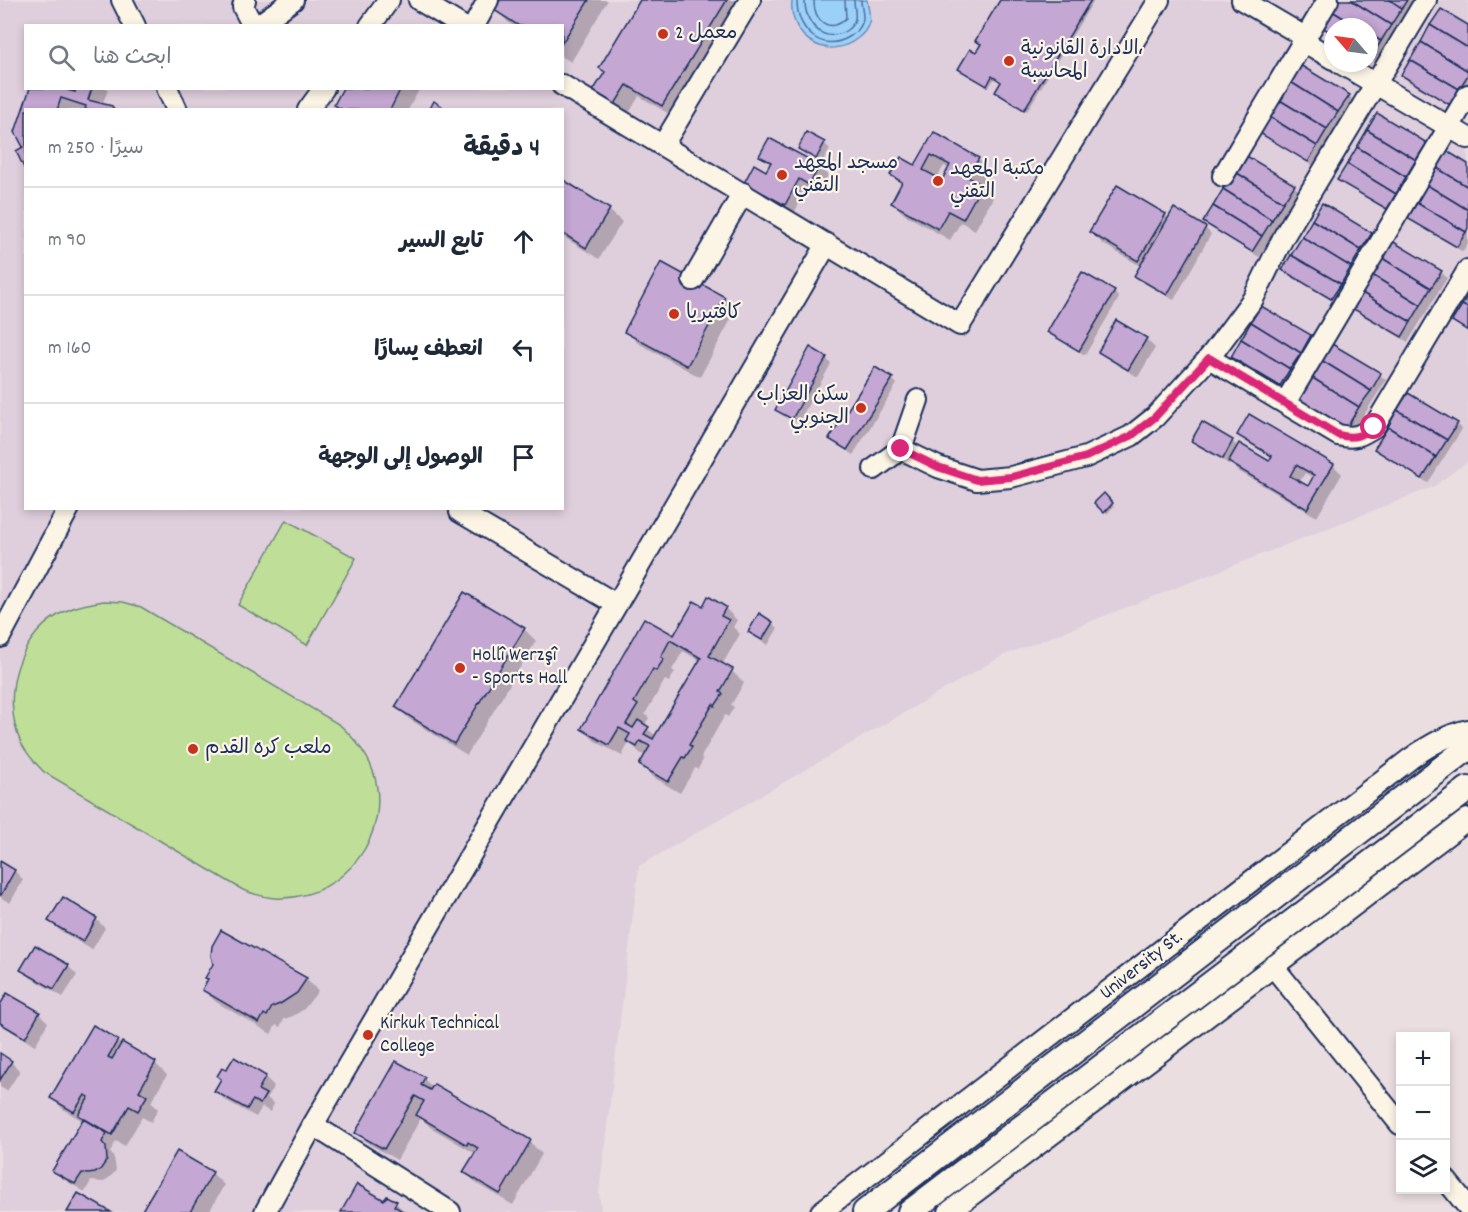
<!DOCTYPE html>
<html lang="ar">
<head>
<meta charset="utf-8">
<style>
  :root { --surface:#fff; --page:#f6f6f7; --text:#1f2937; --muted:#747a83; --line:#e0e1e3 }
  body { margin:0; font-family:Dekko,"Playpen Sans Arabic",sans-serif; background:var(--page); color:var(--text); direction:rtl }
  .controls { position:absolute; right:18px; bottom:18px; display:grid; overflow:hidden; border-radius:0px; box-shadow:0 3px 9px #0003 }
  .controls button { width:54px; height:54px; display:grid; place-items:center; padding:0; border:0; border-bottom:2px solid var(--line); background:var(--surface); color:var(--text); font:30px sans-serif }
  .compass { position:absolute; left:1324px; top:18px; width:54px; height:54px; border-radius:50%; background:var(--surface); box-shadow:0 3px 9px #0003; rotate:298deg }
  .stop { position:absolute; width:18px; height:18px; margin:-14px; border:4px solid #db2777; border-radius:50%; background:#fff }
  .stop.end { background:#db2777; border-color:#fff; box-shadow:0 2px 6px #0008 }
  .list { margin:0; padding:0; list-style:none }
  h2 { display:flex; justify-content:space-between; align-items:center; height:78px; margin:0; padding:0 24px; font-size:26px }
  h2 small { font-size:20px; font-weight:400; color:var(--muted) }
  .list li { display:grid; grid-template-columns:39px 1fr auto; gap:18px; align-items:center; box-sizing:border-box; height:108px; padding:0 24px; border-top:2px solid var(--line) }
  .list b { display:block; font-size:22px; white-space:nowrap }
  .list em { font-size:20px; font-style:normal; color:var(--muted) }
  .icon { flex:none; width:33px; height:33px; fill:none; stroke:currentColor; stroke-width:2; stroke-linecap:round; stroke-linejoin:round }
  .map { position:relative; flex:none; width:1468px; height:1212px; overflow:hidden; direction:ltr }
  .search { position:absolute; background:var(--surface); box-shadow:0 3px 9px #0003; left:24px; top:24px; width:540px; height:66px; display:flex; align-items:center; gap:15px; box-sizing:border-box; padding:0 21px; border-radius:0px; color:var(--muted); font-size:22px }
  .panel { position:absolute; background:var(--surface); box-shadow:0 3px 9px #0003; left:24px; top:108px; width:540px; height:402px; border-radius:0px; direction:rtl }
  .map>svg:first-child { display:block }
</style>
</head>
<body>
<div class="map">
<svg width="1468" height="1212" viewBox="0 0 1468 1212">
  <rect width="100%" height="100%" fill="#ebdee0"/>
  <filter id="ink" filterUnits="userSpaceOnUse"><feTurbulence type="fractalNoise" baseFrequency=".0167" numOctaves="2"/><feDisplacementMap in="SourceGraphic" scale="12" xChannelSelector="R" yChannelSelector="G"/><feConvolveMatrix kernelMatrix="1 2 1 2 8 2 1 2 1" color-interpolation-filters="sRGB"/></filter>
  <g filter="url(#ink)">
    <path fill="#dfcedc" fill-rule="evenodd" d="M0,0H1468V461L1433,487L1002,656L639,866L599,1192L601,1212H0ZM26,26H562V88H26ZM1333,27H1369V63H1333ZM26,110H562V508H26Z"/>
    <g fill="#bfdf98" stroke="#6d877b" stroke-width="1.5">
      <polygon points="286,520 356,558 307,645 238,605"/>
      <path d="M104,601L123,602L141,607L340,725C355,739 368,754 374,774C392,835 345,896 283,898C269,899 256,895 243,890L44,772C35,763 27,754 21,743C0,695 18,631 68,610C79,605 91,603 104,601Z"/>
    </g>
    <path fill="#9bd0f9" stroke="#6890bb" stroke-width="1.5" d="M792,0H867C868,8 871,16 869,23C867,29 862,35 858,38C827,63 788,37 792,0Z"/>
    <g fill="#0003" fill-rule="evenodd">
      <polygon points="502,0 608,0 571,62 563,57 562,59 562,26 513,26 508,22 496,10"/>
      <polygon points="641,0 746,0 674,117 639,96 628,115 607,103 595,91 606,73"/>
      <polygon points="1001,0 1094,0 1027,111 999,94 1002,82 995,78 989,87 962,71 977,54 982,45 979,43"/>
      <polygon points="1341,0 1416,0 1377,62 1369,57 1369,27 1333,27 1333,35 1324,27"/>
      <polygon points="1468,27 1468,90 1456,109 1408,81 1403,75"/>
      <polygon points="31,88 107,88 108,90 102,105 114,110 26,110 25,147 17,132"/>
      <polygon points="344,88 420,88 408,110 341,110 336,104"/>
      <polygon points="1349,96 1354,101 1314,166 1266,137 1260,132"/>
      <path d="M934,134L978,159L990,171L981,187L993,198L975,230L961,222L950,240L904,214L892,202L902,185L892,175L915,167ZM944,166L949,169L942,182L936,179Z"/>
      <polygon points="824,143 830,149 822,163 805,154 799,149"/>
      <polygon points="1426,144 1431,150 1393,214 1345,185 1339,180"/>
      <polygon points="761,155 819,167 828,175 819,192 808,187 794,213 755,192 746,183 767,173 770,164"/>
      <polygon points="1468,166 1468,243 1463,252 1415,223 1409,218"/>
      <polygon points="562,181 609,210 622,222 599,259 562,236"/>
      <polygon points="1294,186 1299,191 1259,257 1211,227 1205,222"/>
      <polygon points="1174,210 1205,228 1211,234 1174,300 1142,282 1136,276 1142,267 1103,244 1091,232 1165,215 1169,219"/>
      <polygon points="1371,234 1376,240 1337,304 1290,275 1284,270"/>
      <polygon points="1441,272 1447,278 1408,342 1360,314 1354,308"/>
      <polygon points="1114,292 1119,298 1085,355 1055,337 1049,332"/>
      <polygon points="724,298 736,310 700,377 638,343 626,331"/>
      <polygon points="1262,308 1310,337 1316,342 1286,391 1238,362 1233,357"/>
      <polygon points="1146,339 1155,348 1138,377 1109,360 1100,351"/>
      <polygon points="1332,346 1380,375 1386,380 1352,434 1305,405 1300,399"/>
      <polygon points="826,358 831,364 798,423 783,415 777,409"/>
      <polygon points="892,379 897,384 853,455 837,444 831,439"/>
      <polygon points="1457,424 1462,429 1428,483 1382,454 1376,448"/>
      <path d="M1203,425L1233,442L1238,447L1270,463L1273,458L1248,443L1239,435L1333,465L1342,474L1317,517L1238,471L1230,462L1229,464L1199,447L1193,441ZM1305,473L1314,478L1308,488L1299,483Z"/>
      <polygon points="1104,495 1114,506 1107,514 1096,503"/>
      <path d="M703,608H725L737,620L733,627L740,634L722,665L732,671L744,683L731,705L734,707L728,717L725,715L701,757L703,760L698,769L695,768L680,793L653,777L641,765L646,756L640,753L629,742L622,756L595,741L583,729L645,620L675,638ZM683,651L700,661L656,736L644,726L649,718L645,714L665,680L669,682L675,672L672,670Z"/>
      <polygon points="772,623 778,628 768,645 755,637 750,631"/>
      <polygon points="524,629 536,641 467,755 409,719 397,707"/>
      <polygon points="0,863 15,871 23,880 10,903 0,897"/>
      <polygon points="96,919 105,928 92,950 59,930 50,921"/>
      <polygon points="68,966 77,975 63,997 31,978 22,969"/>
      <polygon points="306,979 318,991 304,1009 293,1016 284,1019 280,1027 276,1025 271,1034 216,1002 204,990 209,980"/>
      <polygon points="7,995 39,1014 48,1022 35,1046 0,1024 0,1008"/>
      <polygon points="117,1041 122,1046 155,1063 167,1075 151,1102 158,1109 151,1122 142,1117 125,1146 116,1141 110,1152 114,1158 116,1170 113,1174 104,1182 91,1181 85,1192 63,1179 54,1170 83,1121 64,1110 52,1098"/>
      <polygon points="0,1055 11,1062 20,1071 7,1091 0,1087"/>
      <polygon points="265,1077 274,1086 267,1098 274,1104 270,1112 262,1107 256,1117 225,1100 216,1091 223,1080"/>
      <polygon points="424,1079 433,1088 434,1086 530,1142 542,1154 513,1205 477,1184 465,1172 476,1154 430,1127 421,1118 397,1160 369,1144 357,1132"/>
      <polygon points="212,1173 224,1185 209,1212 143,1212"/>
      <polygon points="385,1202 396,1203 405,1212 342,1212"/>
    </g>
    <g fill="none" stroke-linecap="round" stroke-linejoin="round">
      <g stroke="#4e6f9c" stroke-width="1.5">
        <path d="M797,0C796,29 821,54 849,37C854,34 860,29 862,23C865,16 861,8 861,0"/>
        <path d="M805,0C804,23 824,46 847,30C851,27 854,23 855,19C856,13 854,6 854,0"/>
        <path d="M814,0C813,20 829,35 846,18L845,0"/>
      </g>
    </g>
    <g fill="#c4a7d3" stroke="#1b2f5e" stroke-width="1.5" fill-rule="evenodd">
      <polygon points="500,0 589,0 562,43 562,26 519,26 494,10"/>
      <polygon points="640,0 727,0 662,106 627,85 615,104 593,91 605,72 599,68"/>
      <polygon points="1000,0 1091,0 1024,110 995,92 1001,82 992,76 987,86 958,69 970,49 976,52 981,44 975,41"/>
      <polygon points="1339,0 1351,0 1391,25 1381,41 1369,34 1369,27 1358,27 1332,11"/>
      <polygon points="1351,0 1390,0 1402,8 1391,25"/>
      <polygon points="1390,0 1407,0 1402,8"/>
      <polygon points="1441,9 1468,25 1468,48 1430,25"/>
      <polygon points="1332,11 1358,27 1333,27 1333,34 1322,27"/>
      <polygon points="1430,25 1468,48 1468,71 1421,42"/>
      <polygon points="1369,34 1381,41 1371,58 1369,56"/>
      <polygon points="1421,42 1468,71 1468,75 1459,89 1410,60"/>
      <polygon points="1410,60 1459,89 1450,105 1401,75"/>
      <polygon points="1300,65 1350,95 1338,112 1289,81"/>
      <polygon points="1289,81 1338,112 1327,129 1278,99"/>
      <polygon points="30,88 67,88 67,90 75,92 76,88 92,88 88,100 112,106 114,110 85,110 86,106 61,98 57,110 26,110 26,172 16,151 23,147 15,132"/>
      <polygon points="343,88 401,88 390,110 343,110 334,105"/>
      <polygon points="1278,99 1327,129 1317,146 1268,116"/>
      <polygon points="434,101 447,110 429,110"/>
      <polygon points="1377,113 1427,143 1416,160 1367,130"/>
      <polygon points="1268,116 1317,146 1308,162 1258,132"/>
      <polygon points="1367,130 1416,160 1406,177 1357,147"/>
      <polygon points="806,132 825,142 816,159 798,149"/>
      <path d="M934,132L979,158L968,177L982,185L963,219L948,211L938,229L891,203L902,182L890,175L901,157L915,165ZM931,155L950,165L942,180L923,170Z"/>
      <polygon points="769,138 820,165 809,185 799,179 785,205 744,183 754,164 766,171 771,162 759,156"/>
      <polygon points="1357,147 1406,177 1396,194 1347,164"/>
      <polygon points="1447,151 1468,164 1468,187 1437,168"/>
      <polygon points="1245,155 1295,185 1283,202 1234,171"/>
      <polygon points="1347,164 1396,194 1387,209 1337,180"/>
      <polygon points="1437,168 1468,187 1468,210 1427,185"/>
      <polygon points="1234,171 1283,202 1272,220 1223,189"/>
      <polygon points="562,179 610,209 586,248 562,233"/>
      <polygon points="1117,185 1166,214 1138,261 1089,232"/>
      <polygon points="1427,185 1468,210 1468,228 1466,232 1417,203"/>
      <polygon points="1223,189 1272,220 1262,236 1213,206"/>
      <polygon points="1322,203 1372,233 1361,250 1312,220"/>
      <polygon points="1417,203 1466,232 1457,247 1407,218"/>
      <polygon points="1213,206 1262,236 1252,252 1203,222"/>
      <polygon points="1174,208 1206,227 1167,295 1134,276"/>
      <polygon points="1312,220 1361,250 1351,267 1302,237"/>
      <polygon points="1302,237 1351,267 1341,284 1291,255"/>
      <polygon points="1392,241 1442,271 1431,288 1382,258"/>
      <polygon points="1291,255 1341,284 1331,299 1282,270"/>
      <polygon points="1382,258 1431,288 1421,305 1372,275"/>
      <polygon points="661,262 725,297 687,366 624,332"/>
      <polygon points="1082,272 1115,291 1079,351 1047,332"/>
      <polygon points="1372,275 1421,305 1411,322 1362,293"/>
      <polygon points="1362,293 1411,322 1402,337 1352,308"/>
      <polygon points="1468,295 1468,308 1462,305"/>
      <polygon points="1462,305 1468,308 1468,331 1452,321"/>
      <polygon points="1261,306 1311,335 1301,353 1251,322"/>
      <polygon points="1116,320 1147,338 1128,370 1098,352"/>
      <polygon points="1251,322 1301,353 1290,369 1241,339"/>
      <polygon points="1241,339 1290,369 1280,386 1231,357"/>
      <polygon points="1332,344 1381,373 1371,391 1321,360"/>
      <polygon points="810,347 827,357 792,419 775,410"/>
      <polygon points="1321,360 1371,391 1359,407 1311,377"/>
      <polygon points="875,367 893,378 847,450 829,439"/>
      <polygon points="1311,377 1359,407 1346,429 1298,399"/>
      <polygon points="1408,393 1458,423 1447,440 1397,410"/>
      <polygon points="1397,410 1447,440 1436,457 1388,427"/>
      <path d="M1249,414L1334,464L1307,509L1228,462L1239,443L1269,461L1272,456L1237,435ZM1296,465L1314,475L1308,486L1290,476Z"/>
      <polygon points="1202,422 1233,440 1223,459 1191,441"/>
      <polygon points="1388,427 1436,457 1422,479 1374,449"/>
      <polygon points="1104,493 1113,503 1104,513 1094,503"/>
      <polygon points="464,592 525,628 454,744 395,707"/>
      <path d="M708,596L726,607L721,616L729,620L709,656L733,669L720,692L723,694L715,706L713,704L689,745L692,747L685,758L683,757L668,782L639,765L650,746L640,741L637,747L626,741L630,734L619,728L609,745L581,729L644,618L674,635L694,601L703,606ZM670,640L701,658L653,739L644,734L649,727L638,720L633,728L626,724L638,705L634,702L653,669L656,671L664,659L661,657Z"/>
      <polygon points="759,613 773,622 762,640 748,632"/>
      <polygon points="0,861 15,870 1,895 0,895"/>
      <polygon points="63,897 97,918 83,942 48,921"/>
      <polygon points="221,930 307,978 297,993 280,1004 272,1007 267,1016 264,1014 259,1023 202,990 208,979 205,978 213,964 211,956 212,946"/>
      <polygon points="35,945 69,965 54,989 20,970"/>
      <polygon points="7,993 40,1012 25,1038 0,1023 0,1005"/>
      <polygon points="93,1025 118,1040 108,1057 112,1059 122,1042 156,1062 139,1091 147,1096 138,1111 129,1106 112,1135 78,1115 89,1097 85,1095 74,1112 50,1098"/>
      <polygon points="0,1053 12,1061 0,1080"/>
      <polygon points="234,1057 266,1076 258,1090 266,1094 260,1104 253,1100 247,1109 214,1091 221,1079 217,1076 222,1068 226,1070"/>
      <polygon points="396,1061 425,1077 421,1085 430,1090 434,1084 531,1140 500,1194 463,1172 478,1148 468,1142 467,1145 416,1115 424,1101 415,1096 384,1149 355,1133"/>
      <polygon points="83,1119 107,1133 102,1142 106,1147 107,1160 100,1170 95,1173 88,1174 82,1173 75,1184 52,1171"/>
      <polygon points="177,1151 213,1172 190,1212 141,1212"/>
      <polygon points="357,1184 384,1200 387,1196 397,1201 394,1206 404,1212 341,1212"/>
      <polygon points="78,1193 111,1212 67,1212"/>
    </g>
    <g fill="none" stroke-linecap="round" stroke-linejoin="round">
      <g stroke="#1b2f5e" stroke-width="24">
        <g id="minor">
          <polyline points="122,0 135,26"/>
          <polyline points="245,0 243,7 253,26"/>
          <polyline points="419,0 462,26"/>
          <polyline points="1242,0 1305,37"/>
          <polyline points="257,26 293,0"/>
          <polyline points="370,26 389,0"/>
          <polyline points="474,26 488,0"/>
          <polyline points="1303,41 1333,59"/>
          <polyline points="1340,63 1468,138"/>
          <polyline points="562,85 960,325 1159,0"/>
          <polyline points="167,88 177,110"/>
          <polyline points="308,110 324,88"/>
          <polyline points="663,145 750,0"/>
          <polyline points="1223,176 1328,0"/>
          <polyline points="693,280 743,193"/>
          <path d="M1209,358L1338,435C1355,439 1360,436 1374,427L1468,270"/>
          <polyline points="1285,403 1468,95"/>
          <polyline points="901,449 938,467 977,480 1011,477 1086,457 1131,436 1155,417 1209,358 1253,299 1284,236 1426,0"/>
          <polyline points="874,469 901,449 918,400"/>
          <polyline points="460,512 616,604"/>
          <polyline points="0,637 69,508"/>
          <polyline points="1273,966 1400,1124"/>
          <polyline points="313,1125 450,1212"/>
          <polyline points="1446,1180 1468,1207"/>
          <polyline points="265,1212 313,1125 827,244"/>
          <path d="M821,1212L1410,759C1428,746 1446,735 1468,730"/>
          <polyline points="949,1212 1468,819"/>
        </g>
      </g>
      <g stroke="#1b2f5e" stroke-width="28">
        <g id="major">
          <polyline points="865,1212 1468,748"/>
          <polyline points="910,1212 1468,789"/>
        </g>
      </g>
      <use href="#minor" stroke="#fcf5e5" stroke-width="20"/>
      <use href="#major" stroke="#fcf5e5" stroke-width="24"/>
    </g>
  </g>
  <g fill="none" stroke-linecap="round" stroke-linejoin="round" filter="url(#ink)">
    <path stroke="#db2777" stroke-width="8" d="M901,449L938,467L977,480L1011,477L1086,457L1131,436L1155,417L1209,358L1338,435C1355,439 1360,436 1374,427"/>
  </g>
  <g fill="#c8321e" stroke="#fcf5e5" stroke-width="2">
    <circle cx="663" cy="34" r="6"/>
    <circle cx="1009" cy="61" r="6"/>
    <circle cx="782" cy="175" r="6"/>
    <circle cx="938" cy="181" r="6"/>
    <circle cx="674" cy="314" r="6"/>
    <circle cx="861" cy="408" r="6"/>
    <circle cx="460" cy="668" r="6"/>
    <circle cx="193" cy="749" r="6"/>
    <circle cx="368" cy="1035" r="6"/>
  </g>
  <g text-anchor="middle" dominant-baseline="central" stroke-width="4.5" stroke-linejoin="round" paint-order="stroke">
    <g font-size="20" fill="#1b2f5e" stroke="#fcf5e5" text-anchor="start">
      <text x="675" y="34">معمل 2</text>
      <text x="1021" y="50">الادارة القانونية،<tspan x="1021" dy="23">المحاسبة</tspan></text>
      <text x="794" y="164">مسجد المعهد<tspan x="794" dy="23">التقني</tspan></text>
      <text x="950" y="170">مكتبة المعهد<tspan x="950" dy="23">التقني</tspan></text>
      <text x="686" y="314">کافتیریا</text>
      <text x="849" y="396" text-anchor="end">سكن العزاب<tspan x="849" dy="23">الجنوبي</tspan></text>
      <text x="472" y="656">Hollî Werzşî<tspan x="472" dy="23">- Sports Hall</tspan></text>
      <text x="205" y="749">ملعب كره القدم</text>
      <text x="380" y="1024">Kirkuk Technical<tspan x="380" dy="23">College</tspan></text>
    </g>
    <g font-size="20" fill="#1b2f5e" stroke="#fcf5e5">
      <text transform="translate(1142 966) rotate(-38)">University St.</text>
    </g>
  </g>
</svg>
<div class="controls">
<button>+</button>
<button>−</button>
<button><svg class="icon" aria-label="layers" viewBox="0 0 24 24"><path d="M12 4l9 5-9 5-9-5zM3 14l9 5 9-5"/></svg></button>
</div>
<svg class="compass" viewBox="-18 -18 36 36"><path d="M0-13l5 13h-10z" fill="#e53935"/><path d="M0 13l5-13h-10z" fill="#747a83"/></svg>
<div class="stop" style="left:1374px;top:427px"></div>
<div class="stop end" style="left:901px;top:449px"></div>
<div class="search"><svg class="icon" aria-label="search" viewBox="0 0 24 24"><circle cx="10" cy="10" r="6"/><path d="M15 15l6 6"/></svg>ابحث هنا</div>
<section class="panel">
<h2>4 دقيقة<small>سيرًا · 250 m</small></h2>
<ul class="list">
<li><svg class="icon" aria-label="ahead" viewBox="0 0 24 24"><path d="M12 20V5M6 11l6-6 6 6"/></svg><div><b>تابع السير</b></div><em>90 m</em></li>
<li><svg class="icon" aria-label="left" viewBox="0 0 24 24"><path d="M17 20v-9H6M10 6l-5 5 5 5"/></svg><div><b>انعطف يسارًا</b></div><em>160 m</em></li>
<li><svg class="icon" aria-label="arrive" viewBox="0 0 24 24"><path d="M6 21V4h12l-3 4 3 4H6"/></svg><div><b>الوصول إلى الوجهة</b></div></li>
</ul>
</section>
</div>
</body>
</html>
